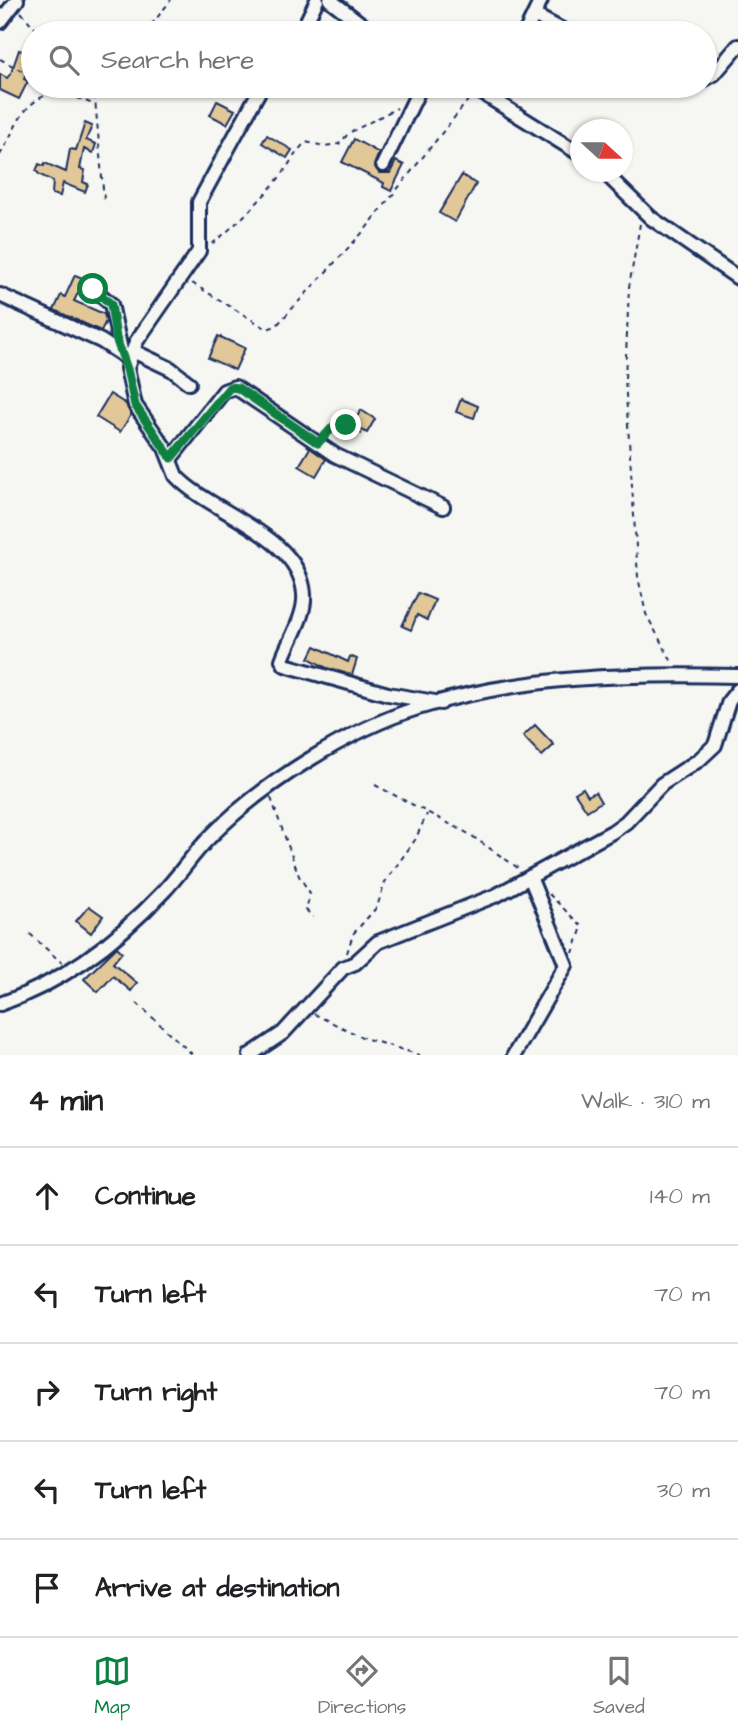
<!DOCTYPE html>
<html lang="en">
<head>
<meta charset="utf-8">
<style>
  :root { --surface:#fff; --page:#f6f6f6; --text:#202124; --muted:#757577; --line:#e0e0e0; --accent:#0b8043 }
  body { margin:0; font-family:"Architects Daughter",sans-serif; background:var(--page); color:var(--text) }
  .compass { position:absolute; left:570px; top:119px; width:63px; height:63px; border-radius:50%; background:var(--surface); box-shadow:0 2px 5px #0004; rotate:111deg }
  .stop { position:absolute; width:21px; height:21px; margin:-16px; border:5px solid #0b8043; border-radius:50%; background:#fff }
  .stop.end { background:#0b8043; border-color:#fff; box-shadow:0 2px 7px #0008 }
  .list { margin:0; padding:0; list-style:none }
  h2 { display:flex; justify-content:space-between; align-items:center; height:91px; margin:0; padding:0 28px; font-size:30px }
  h2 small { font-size:23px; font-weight:400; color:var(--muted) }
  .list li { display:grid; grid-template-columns:46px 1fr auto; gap:21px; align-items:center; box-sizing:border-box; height:98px; padding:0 28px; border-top:2px solid var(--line) }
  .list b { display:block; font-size:26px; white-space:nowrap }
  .list em { font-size:23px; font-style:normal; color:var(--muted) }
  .icon { flex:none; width:38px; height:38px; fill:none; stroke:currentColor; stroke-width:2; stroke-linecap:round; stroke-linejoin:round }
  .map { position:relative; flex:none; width:738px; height:1055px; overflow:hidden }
  .search { position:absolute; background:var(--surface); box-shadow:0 2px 5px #0004; left:21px; right:21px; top:21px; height:77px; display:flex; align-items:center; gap:18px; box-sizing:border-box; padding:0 24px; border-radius:38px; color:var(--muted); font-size:26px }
  .sheet { height:581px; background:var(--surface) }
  nav { display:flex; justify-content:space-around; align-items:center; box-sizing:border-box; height:98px; border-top:2px solid var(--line); background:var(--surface); font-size:19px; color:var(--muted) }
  nav a { display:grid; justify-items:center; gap:4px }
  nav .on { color:var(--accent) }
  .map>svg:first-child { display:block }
</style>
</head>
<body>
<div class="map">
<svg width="738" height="1055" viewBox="0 0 738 1055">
  <rect width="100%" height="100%" fill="#f6f6f2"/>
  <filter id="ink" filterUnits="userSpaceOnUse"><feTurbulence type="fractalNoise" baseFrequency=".0143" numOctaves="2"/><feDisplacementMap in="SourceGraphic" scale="14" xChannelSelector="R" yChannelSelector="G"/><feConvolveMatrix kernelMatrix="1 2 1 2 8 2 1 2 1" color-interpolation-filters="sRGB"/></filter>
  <g filter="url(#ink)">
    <g fill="#e2c898" stroke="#1b2f5e" stroke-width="2">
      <polygon points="19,50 32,54 24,79 28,81 19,99 0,90 0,74 7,78 11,73"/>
      <polygon points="217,101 235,110 227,124 210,115"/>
      <polygon points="85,123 92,126 86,140 96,144 93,153 84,149 80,169 85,170 83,182 88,184 85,192 63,183 60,196 52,194 53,181 40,175 36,171 39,164 44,166 45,163 66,172 70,149 76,150"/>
      <polygon points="267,135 292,150 287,158 262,143"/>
      <polygon points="354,139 379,153 374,165 379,173 390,173 396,161 404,165 391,191 383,187 384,183 342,162"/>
      <polygon points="462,175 476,184 455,222 439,213"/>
      <polygon points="75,275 85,279 74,301 104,314 106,321 101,331 54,310 61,295 65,297"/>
      <polygon points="218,336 245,348 235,370 208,358"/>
      <polygon points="110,394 126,404 131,415 120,432 96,417"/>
      <polygon points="461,399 478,406 474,418 456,412"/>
      <polygon points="361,410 375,419 367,433 352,425"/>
      <polygon points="310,448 326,459 316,476 299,466"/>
      <polygon points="418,593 435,600 427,620 417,615 411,630 402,626"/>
      <polygon points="315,646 348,662 350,656 357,659 352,675 327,668 309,658"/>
      <polygon points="535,725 554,745 542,756 523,736"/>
      <polygon points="583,788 588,796 595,792 601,802 587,811 575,793"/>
      <polygon points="89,906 103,916 91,933 76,921"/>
      <polygon points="117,947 122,952 113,963 137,983 131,991 113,976 98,992 84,979"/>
    </g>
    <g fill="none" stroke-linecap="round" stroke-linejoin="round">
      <g stroke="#1b2f5e" stroke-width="18">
        <g id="minor">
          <polyline points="330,0 373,33"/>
          <polyline points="534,15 568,33"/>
          <polyline points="0,22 17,0"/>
          <polyline points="301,33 317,0"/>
          <polyline points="525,33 541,0"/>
          <polyline points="705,79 714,74 738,46"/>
          <path d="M262,86L199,202V251L136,342L127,368L135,405L165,448L176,476C210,513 300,535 304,594C306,615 289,640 282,660L285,665L388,694L441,703"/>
          <polyline points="462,86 479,91 495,86"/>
          <polyline points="479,91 580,154"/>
          <polyline points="383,165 421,86"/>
          <polyline points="604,172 651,218 738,278"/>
          <polyline points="93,289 111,304 122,355"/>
          <polyline points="0,295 101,341 121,354"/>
          <polyline points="133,351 171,369 189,383"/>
          <polyline points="171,458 224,391 235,387 335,455 443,507"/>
          <path d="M0,1004C65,982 118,940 164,891C181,873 194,852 212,835C262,784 350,729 418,708C519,676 632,673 738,676"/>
          <polyline points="250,1055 283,1033 343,968 355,963 378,942 497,895 612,832 626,822 662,784 699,760 715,745 729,701 738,690"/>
          <polyline points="514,1055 566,965 530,877"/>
        </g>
      </g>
      <g stroke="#1b2f5e" stroke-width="2" stroke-dasharray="5 5" stroke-linecap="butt">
        <polyline points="21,12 39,33"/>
        <polyline points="145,33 171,0"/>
        <polyline points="0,59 33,77"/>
        <polyline points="49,86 95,105"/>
        <polyline points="101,86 95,99 104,200"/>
        <path d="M0,155C18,125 22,99 59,91"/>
        <polyline points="640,224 629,287 625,379 638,577 646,614 673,664"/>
        <path d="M212,244C236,225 259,202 279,178C289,166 294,153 306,142L324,146L339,144L349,133L397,108"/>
        <polyline points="192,283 267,329 276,326 364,231 469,99"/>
        <polyline points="325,434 340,424 362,434"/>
        <polyline points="375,785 469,834 521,870"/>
        <polyline points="271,798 299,876 310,893 306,910 313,917"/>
        <polyline points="549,894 582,927 573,953"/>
        <polyline points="30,934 62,963"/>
        <polyline points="347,953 353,934 377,907 385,882 415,840 427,814"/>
        <polyline points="137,1003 193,1055"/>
        <polyline points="314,1014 364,1038 420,1055"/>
      </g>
      <use href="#minor" stroke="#f6f6f2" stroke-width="12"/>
    </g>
  </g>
  <g fill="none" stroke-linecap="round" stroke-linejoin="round" filter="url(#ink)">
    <polyline stroke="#0b8043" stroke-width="9" points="93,289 111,304 116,338 127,369 135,405 171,458 230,387 238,388 318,443 333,427 346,425"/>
  </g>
</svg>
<svg class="compass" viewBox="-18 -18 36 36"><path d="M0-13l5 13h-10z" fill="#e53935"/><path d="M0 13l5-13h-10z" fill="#757577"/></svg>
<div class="stop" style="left:93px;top:289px"></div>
<div class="stop end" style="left:346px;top:425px"></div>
<div class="search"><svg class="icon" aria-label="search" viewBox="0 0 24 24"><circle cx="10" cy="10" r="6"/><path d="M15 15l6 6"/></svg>Search here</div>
</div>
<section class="sheet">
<h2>4 min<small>Walk · 310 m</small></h2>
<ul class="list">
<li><svg class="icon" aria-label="ahead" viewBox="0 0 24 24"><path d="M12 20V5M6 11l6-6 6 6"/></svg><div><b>Continue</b></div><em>140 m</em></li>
<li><svg class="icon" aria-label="left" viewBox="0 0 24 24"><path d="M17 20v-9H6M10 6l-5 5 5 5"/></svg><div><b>Turn left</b></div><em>70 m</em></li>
<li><svg class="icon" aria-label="right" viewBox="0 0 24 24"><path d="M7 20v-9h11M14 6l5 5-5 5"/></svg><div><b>Turn right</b></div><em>70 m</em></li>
<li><svg class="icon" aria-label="left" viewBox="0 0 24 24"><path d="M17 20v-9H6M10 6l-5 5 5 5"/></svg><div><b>Turn left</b></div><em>30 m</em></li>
<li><svg class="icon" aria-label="arrive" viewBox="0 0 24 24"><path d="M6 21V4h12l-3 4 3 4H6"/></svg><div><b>Arrive at destination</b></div></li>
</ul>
</section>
<nav>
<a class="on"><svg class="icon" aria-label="map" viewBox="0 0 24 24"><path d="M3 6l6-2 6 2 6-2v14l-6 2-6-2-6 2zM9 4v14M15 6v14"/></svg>Map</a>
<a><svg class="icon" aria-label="directions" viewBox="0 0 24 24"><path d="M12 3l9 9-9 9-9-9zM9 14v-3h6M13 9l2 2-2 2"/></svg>Directions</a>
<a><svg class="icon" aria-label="saved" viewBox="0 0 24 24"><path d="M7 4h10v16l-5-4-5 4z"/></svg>Saved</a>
</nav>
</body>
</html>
